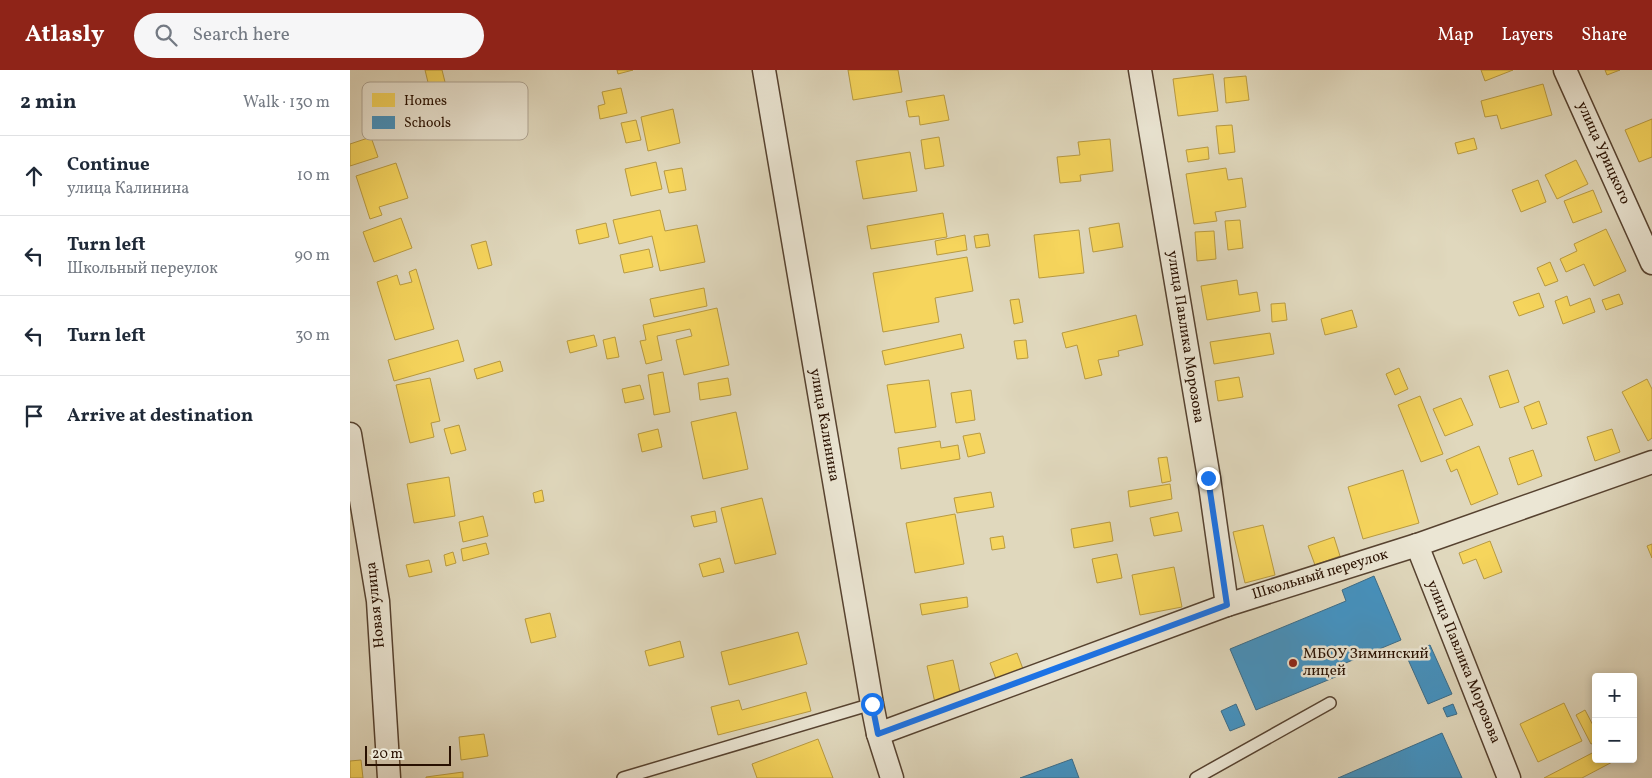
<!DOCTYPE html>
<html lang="en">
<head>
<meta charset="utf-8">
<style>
  :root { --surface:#fff; --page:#f6f6f7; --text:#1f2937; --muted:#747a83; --line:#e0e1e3; --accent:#8f2418 }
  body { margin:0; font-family:Vollkorn,serif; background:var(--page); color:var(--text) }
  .controls { position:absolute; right:15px; bottom:15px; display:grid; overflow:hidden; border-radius:5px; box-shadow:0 2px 8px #0003 }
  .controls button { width:45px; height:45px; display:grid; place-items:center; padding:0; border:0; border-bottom:1px solid var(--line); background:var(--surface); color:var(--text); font:25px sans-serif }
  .scale { position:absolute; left:15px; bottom:12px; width:86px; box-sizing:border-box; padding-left:5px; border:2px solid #281001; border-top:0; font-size:14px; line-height:18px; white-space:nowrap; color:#281001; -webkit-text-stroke:4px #ebe6d4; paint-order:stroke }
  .stop { position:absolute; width:15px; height:15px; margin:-11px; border:4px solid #1a73e8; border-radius:50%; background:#fff }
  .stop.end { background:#1a73e8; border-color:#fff; box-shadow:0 1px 5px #0008 }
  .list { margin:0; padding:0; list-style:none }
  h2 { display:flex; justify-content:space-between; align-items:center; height:65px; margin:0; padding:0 20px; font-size:21px }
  h2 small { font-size:16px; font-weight:400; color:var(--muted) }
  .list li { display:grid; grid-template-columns:32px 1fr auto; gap:15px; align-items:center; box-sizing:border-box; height:80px; padding:0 20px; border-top:1px solid var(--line) }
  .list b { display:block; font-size:19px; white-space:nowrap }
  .list p { margin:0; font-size:16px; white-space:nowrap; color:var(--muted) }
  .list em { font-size:16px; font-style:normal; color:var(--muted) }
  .icon { flex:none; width:28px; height:28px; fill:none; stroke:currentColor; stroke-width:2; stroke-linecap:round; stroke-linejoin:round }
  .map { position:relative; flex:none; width:1302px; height:708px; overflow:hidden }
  header { display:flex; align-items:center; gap:30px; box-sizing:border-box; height:70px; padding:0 25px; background:var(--accent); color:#fff }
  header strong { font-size:24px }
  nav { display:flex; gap:28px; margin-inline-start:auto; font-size:18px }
  .search { width:350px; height:45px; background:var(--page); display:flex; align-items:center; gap:12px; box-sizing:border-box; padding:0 18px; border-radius:28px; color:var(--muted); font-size:19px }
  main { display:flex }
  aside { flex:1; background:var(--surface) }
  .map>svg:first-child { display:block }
</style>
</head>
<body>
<header>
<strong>Atlasly</strong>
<div class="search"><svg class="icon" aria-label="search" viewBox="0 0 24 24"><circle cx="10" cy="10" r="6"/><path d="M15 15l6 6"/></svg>Search here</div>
<nav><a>Map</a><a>Layers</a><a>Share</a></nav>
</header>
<main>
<aside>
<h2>2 min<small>Walk · 130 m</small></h2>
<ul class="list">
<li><svg class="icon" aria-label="ahead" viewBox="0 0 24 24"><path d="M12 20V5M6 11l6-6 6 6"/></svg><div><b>Continue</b><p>улица Калинина</p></div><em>10 m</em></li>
<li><svg class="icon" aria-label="left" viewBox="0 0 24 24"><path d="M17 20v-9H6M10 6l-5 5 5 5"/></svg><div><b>Turn left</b><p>Школьный переулок</p></div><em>90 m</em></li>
<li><svg class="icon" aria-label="left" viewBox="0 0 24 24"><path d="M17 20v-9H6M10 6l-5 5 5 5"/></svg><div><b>Turn left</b></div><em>30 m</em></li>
<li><svg class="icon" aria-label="arrive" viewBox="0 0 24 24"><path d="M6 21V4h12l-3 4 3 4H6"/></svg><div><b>Arrive at destination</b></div></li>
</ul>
</aside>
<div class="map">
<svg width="1302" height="708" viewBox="0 0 1302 708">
  <rect width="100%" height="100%" fill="#e0d8bd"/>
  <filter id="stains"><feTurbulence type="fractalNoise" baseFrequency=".004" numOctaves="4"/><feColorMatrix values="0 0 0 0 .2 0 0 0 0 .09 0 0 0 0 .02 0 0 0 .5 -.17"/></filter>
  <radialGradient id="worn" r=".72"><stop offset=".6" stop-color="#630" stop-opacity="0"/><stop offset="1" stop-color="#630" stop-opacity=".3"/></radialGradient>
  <g fill="#f6d55c" stroke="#b89a41">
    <polygon points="75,0 92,0 99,28 83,33"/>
    <polygon points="267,0 283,0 268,4"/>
    <polygon points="498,0 548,0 552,22 503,30"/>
    <polygon points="1131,0 1163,0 1135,11"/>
    <polygon points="1255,0 1270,0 1257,5"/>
    <polygon points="863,4 868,41 828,46 823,9"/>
    <polygon points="896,6 899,30 876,33 874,8"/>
    <polygon points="1193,14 1202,45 1151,59 1147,45 1135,47 1131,31"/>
    <polygon points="271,18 277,43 250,49 248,36 255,34 252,22"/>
    <polygon points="594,25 599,50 570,55 569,46 559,47 556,31"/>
    <polygon points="323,39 330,73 298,81 291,47"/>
    <polygon points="1302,49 1302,87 1289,92 1275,60"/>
    <polygon points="286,50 291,70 276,73 271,53"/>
    <polygon points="882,55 885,82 869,84 866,56"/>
    <polygon points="21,67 28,87 0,96 0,74"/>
    <polygon points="589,67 594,96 575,99 571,70"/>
    <polygon points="1124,68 1127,79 1108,84 1105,73"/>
    <polygon points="760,69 763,101 730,105 731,111 710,113 707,87 730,85 728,72"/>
    <polygon points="858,77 859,89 838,92 836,80"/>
    <polygon points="560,82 567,121 513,129 506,91"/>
    <polygon points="1226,90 1238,114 1207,129 1195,105"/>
    <polygon points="306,92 312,119 281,126 275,99"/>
    <polygon points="46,93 58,128 29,137 32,145 20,149 6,106"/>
    <polygon points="332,98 336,120 319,123 314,101"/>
    <polygon points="876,98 878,110 892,108 896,137 865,142 867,151 844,154 836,104"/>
    <polygon points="1188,110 1196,132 1171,142 1162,120"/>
    <polygon points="1243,120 1252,142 1223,153 1214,131"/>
    <polygon points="310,140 315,161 347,155 355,192 310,201 302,166 269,174 263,150"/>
    <polygon points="593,143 597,167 521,179 517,156"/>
    <polygon points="51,148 62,178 24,192 13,162"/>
    <polygon points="890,150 893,178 878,180 875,151"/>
    <polygon points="256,153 259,167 229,174 226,160"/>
    <polygon points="769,153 773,177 743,182 739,158"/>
    <polygon points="1256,159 1276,201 1244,216 1234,194 1216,202 1210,189 1227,181 1224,174"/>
    <polygon points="729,160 734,203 689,208 684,165"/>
    <polygon points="864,161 866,189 847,191 845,162"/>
    <polygon points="638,164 640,176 626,178 624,166"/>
    <polygon points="615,165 617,180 587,185 585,171"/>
    <polygon points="136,171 142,195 128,199 121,175"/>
    <polygon points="299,179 303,197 274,203 270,185"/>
    <polygon points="617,187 623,221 585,228 589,252 533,262 523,203"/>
    <polygon points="1200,192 1208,211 1195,216 1187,198"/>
    <polygon points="66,199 84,259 45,270 27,212 47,205 50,215 62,212 59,202"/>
    <polygon points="887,210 889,225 907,222 910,241 857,250 851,216"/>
    <polygon points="354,218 357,236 304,247 300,229"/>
    <polygon points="1189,223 1194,237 1169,246 1163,232"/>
    <polygon points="1269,224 1273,234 1256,240 1252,230"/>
    <polygon points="1217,226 1220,236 1240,228 1245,242 1213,254 1205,231"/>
    <polygon points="669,229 673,252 664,254 660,230"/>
    <polygon points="935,233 937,250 922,252 921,234"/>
    <polygon points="367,238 379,295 334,305 326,270 342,266 340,259 307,266 312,290 296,294 290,271 296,270 293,255"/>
    <polygon points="1002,240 1007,257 975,265 971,249"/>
    <polygon points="786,245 793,275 768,281 769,286 748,290 752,305 735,309 727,275 716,278 712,263"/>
    <polygon points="920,263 924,284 864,294 860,272"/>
    <polygon points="611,264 614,278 535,295 532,281"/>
    <polygon points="244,265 247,276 220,283 217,271"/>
    <polygon points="265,267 269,287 257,289 253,270"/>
    <polygon points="108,270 114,291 44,311 38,290"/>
    <polygon points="676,270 678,288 667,289 664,271"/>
    <polygon points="150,291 153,301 127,309 124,299"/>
    <polygon points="1049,298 1058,319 1045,325 1036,304"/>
    <polygon points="1158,300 1169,332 1150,338 1139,306"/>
    <polygon points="313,302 320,342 304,345 298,305"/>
    <polygon points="889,307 893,327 868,331 865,311"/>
    <polygon points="80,308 90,351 81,353 84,367 60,373 46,315"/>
    <polygon points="378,308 381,325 350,330 348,313"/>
    <polygon points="1297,309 1302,319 1302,368 1298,371 1272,322"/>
    <polygon points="579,310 586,357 545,363 537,315"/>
    <polygon points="290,315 294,329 275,333 272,319"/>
    <polygon points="621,320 625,350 606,353 601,323"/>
    <polygon points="1070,326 1093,384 1071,392 1048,335"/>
    <polygon points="1111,328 1123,355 1095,366 1083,339"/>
    <polygon points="1189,331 1197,354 1182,359 1174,337"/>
    <polygon points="386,342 398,399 353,409 341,352"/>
    <polygon points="109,355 116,380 101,384 94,359"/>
    <polygon points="308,359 312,377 292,382 288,364"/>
    <polygon points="1262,359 1270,382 1245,391 1237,367"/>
    <polygon points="630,363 635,383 618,387 613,366"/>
    <polygon points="590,371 591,378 608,375 610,389 551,399 548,378"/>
    <polygon points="1129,376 1148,424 1121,435 1107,399 1101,402 1096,390"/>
    <polygon points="1183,380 1192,406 1168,415 1159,388"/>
    <polygon points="817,387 821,411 812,413 808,388"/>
    <polygon points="1053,400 1069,453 1013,469 998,417"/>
    <polygon points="99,407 105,446 64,453 57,414"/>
    <polygon points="820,414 822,429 780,437 778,421"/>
    <polygon points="192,420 194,431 185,433 183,423"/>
    <polygon points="641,422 644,437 607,443 604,428"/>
    <polygon points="412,428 426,484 385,494 371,438"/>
    <polygon points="365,441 367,452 344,457 341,446"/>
    <polygon points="828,442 832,461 804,466 800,448"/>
    <polygon points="605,444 614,494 565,503 556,453"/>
    <polygon points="133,446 138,466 113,472 109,452"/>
    <polygon points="760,452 763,471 724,478 721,459"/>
    <polygon points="913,455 925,505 895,513 883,462"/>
    <polygon points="653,466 655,478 642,480 640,468"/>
    <polygon points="984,467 990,486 965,495 958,476"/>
    <polygon points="1140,471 1152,502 1134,509 1126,489 1113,494 1109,483"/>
    <polygon points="136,473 139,484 113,491 111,479"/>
    <polygon points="1302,474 1302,488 1297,476"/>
    <polygon points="103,482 106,493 96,496 94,485"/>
    <polygon points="767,484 772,508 747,513 742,489"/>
    <polygon points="370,488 374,502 353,507 349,494"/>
    <polygon points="79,490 82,502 59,507 56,495"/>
    <polygon points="824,497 832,537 790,545 782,505"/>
    <polygon points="617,527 618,537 572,545 570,534"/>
    <polygon points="200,543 206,567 181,573 175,549"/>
    <polygon points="448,562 457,594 379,615 371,582"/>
    <polygon points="330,571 334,587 299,596 295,581"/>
    <polygon points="667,583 673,599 646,609 640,593"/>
    <polygon points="603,590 611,627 585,633 577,596"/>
    <polygon points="456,622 461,641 368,665 361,637 389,630 392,640"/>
    <polygon points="1214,633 1232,671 1188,692 1170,654"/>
    <polygon points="1235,640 1246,661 1246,672 1241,674 1226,645"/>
    <polygon points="134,664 138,686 111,690 109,667"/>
    <polygon points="468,669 483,708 407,708 402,694"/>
    <polygon points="1246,681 1246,689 1268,689 1232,708 1194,708"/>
    <polygon points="11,690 13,708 0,708 0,691"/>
    <polygon points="113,702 113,708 76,708 76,707"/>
  </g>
  <g fill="#4393c3" stroke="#3b6c89">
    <polygon points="1024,506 1051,570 986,597 990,605 906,640 880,579 996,531 992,520"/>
    <polygon points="1080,575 1102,624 1078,634 1056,585"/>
    <polygon points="886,634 895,655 880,661 871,641"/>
    <polygon points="1103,634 1107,644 1097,647 1093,638"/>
    <polygon points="1092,663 1112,708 988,708"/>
    <polygon points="722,689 729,708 670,708"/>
  </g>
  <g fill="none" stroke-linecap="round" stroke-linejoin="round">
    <g stroke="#564230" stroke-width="14">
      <g id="service">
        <polyline points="273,708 522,634"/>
        <polyline points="846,708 980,633"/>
      </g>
    </g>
    <g stroke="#564230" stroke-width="25">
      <g id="minor">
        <polyline points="414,0 522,634 528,664 542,708"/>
        <polyline points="790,0 859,408 877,535"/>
        <polyline points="1215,0 1302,193"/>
        <polyline points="0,364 28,531 39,708"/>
        <polyline points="1067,475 1159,708"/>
        <polyline points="528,664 877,535 1067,475 1302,392"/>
      </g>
    </g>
    <use href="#service" stroke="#ebe6d4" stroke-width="11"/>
    <use href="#minor" stroke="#ebe6d4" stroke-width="22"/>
  </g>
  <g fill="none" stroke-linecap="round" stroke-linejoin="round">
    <polyline stroke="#1a73e8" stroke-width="6" points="522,634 528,664 877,535 858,408"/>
  </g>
  <circle fill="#8f2418" stroke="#ebe6d4" stroke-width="2" cx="943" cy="593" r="5"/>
  <g text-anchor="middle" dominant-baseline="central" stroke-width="5" stroke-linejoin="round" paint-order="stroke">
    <g font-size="15" fill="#281001" stroke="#ebe6d4">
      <text transform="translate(1253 83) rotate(66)">улица Урицкого</text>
      <text transform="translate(835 267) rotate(81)">улица Павлика Морозова</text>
      <text transform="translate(474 355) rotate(80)">улица Калинина</text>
      <text transform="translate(970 505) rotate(-17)">Школьный переулок</text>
      <text transform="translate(26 535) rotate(-96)">Новая улица</text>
      <text transform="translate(1113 592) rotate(68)">улица Павлика Морозова</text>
    </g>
    <g font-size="15" fill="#281001" stroke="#ebe6d4" text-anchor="start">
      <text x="953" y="584">МБОУ Зиминский<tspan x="953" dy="17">лицей</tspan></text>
    </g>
  </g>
  <rect x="12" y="12" width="166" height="58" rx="8" fill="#ebe6d4" stroke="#b0a695" stroke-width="1"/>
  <rect x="22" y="23" width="23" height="14" fill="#f6d55c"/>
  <rect x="22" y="46" width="23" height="13" fill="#4393c3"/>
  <g font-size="14" fill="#281001">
    <text x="54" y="35">Homes</text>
    <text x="54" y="57">Schools</text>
  </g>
  <rect width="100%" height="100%" filter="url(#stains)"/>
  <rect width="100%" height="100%" fill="url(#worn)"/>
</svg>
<div class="controls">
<button>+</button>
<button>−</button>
</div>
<div class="scale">20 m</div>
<div class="stop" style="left:522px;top:634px"></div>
<div class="stop end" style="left:858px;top:408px"></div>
</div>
</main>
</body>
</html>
